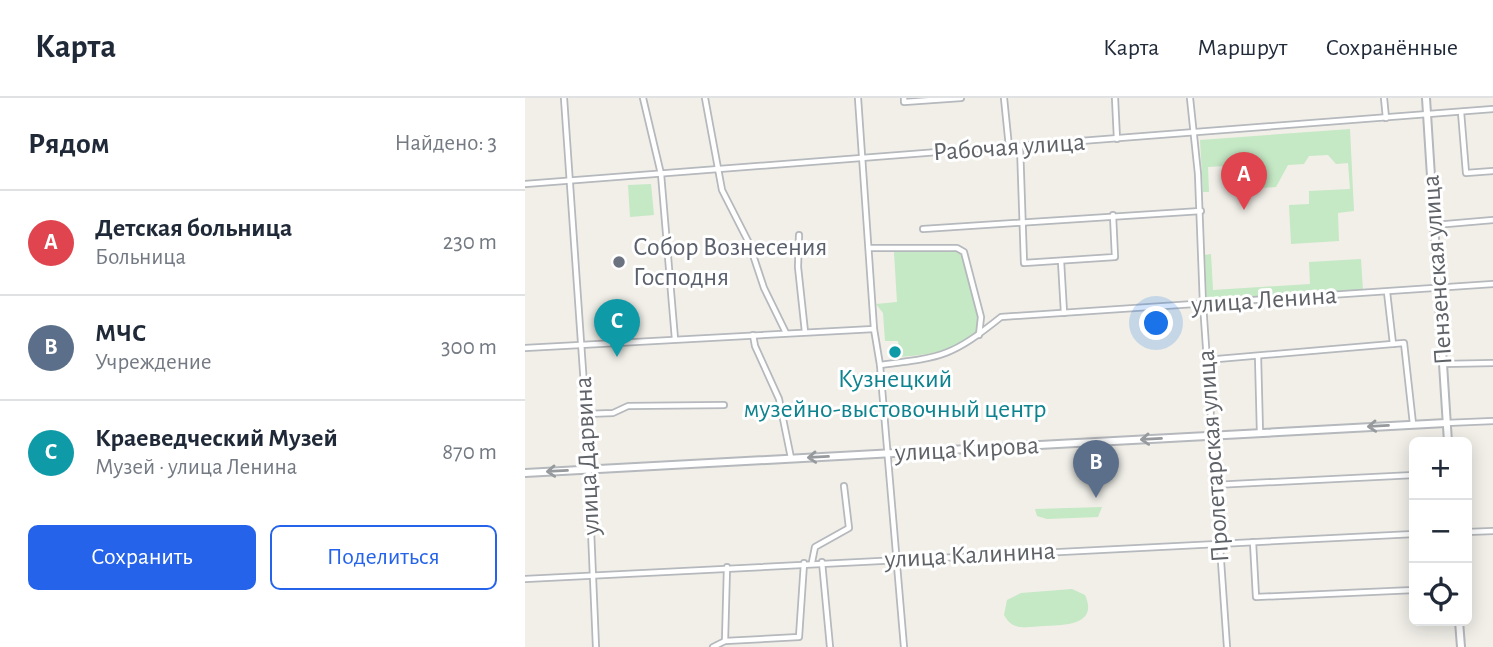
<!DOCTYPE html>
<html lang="ru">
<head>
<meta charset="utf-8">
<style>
  :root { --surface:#fff; --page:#f2f2f3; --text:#1f2937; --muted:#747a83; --line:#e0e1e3; --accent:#2563eb }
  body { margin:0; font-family:"Alegreya Sans",sans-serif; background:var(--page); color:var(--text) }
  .controls { position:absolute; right:21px; bottom:21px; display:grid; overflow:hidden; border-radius:10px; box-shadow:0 4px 18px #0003 }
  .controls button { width:63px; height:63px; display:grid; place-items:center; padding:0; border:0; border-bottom:2px solid var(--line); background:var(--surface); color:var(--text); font:35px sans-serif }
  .you { position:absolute; left:632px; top:226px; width:24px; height:24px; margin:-18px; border:5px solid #fff; border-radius:50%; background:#1a73e8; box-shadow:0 0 0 10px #1a73e833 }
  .badge { display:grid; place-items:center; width:46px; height:46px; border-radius:50%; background:var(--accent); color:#fff; font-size:23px; font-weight:700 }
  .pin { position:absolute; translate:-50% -58px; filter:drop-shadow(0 2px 4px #0008) }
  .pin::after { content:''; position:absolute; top:37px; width:24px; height:21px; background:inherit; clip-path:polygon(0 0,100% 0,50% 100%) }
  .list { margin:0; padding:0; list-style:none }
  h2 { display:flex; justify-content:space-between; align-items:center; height:91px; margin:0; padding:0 28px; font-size:30px }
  h2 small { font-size:23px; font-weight:400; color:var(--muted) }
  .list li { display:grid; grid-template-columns:46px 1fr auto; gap:21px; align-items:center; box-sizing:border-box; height:105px; padding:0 28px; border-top:2px solid var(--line) }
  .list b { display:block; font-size:26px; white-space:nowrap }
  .list p { margin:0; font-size:23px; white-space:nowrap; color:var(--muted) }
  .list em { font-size:23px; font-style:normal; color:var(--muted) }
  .actions { display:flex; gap:14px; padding:21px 28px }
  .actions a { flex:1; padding:16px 0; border:2px solid var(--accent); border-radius:10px; text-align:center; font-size:24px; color:var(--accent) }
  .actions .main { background:var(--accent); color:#fff }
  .icon { flex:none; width:38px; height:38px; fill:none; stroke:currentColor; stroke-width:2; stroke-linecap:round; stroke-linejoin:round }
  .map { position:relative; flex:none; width:968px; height:549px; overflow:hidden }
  header { display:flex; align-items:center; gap:42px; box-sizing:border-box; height:98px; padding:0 35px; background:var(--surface); border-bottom:2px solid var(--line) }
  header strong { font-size:33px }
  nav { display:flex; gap:38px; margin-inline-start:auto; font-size:24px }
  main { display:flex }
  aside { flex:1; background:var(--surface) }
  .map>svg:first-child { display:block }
</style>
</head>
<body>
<header>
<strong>Карта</strong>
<nav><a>Карта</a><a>Маршрут</a><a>Сохранённые</a></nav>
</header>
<main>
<aside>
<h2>Рядом<small>Найдено: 3</small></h2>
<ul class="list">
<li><span class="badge" style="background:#e0444e">A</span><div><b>Детская больница</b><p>Больница</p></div><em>230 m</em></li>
<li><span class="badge" style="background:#5c6f8a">B</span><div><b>МЧС</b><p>Учреждение</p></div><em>300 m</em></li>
<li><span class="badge" style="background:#0f9aa8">C</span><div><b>Краеведческий Музей</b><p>Музей · улица Ленина</p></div><em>870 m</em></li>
</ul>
<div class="actions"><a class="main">Сохранить</a><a>Поделиться</a></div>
</aside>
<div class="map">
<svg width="968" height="549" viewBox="0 0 968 549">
  <rect width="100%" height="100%" fill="#f1efe8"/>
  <g fill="#c5e8c5">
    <polygon points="825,31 829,113 813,115 814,143 766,146 764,107 784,106 784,93 825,91 823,65 811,66 803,57 784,58 779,66 763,67 751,89 705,92 701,68 683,69 684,94 678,94 675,42"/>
    <polygon points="126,86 129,117 105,119 103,87"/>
    <path d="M431,152L437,156L453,217L452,235C428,255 405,256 375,259L373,243H360L358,215L351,206L372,204L369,154Z"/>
    <polygon points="686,156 688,192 785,186 784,164 836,161 838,193 682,203 680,157"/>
    <polygon points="577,409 573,419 522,421 512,418 510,411"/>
    <path d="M547,491L560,497C574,528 538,527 519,528C510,528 499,531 491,528C485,526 482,522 479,517L482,502L496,495Z"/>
  </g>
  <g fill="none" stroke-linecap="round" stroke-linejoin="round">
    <g stroke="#b5b8bc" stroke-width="8">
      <g id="minor">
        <polyline points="39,0 61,316 71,549"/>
        <polyline points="118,0 136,76 150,241"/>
        <polyline points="180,0 197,92 224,145 239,190 261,235"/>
        <polyline points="333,0 349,231 355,267 379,549"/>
        <polyline points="379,0 379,4 436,0"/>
        <polyline points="479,0 484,49"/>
        <polyline points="590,0 592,41"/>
        <polyline points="665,0 673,76 678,206 702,549"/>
        <polyline points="859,0 861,20"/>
        <polyline points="936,14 941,75 968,73"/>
        <polyline points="495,48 499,165 590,159 588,117"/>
        <polyline points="0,86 968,11"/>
        <polyline points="910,127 968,122"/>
        <polyline points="398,131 676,113"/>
        <polyline points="274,137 273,169 280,234"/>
        <polyline points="345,150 432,150 439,154 456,219 454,237"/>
        <polyline points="536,163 539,215"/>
        <polyline points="862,194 868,246"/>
        <polyline points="228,237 230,248 254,301 266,360"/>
        <polyline points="0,250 349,231"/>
        <polyline points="733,258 735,335"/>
        <polyline points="681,262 879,245 888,326"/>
        <polyline points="918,266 968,265"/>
        <path d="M355,267C418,259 426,259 476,219L968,186"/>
        <polyline points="61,316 88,315 103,308 199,307"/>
        <polyline points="921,325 968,323"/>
        <polyline points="689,387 889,377 889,379"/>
        <polyline points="942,434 968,433"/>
        <polyline points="728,444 731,499 889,492"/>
        <polyline points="287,464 290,449 324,430 319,388"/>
        <polyline points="297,464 305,549"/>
        <polyline points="0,481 889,436"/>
        <polyline points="200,543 202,469"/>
        <polyline points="188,549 200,543 274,539 279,465"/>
      </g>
    </g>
    <g stroke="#b5b8bc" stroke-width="10">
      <g id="tertiary">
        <polyline points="901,0 923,344"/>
        <polyline points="0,375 921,325"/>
        <polyline points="934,523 936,549"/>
      </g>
    </g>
    <use href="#minor" stroke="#fff" stroke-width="4.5"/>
    <use href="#tertiary" stroke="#fff" stroke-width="6"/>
  </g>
  <defs><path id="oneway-shaft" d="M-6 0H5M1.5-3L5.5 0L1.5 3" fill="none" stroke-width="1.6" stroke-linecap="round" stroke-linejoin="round" transform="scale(1.75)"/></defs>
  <g stroke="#979a9d">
    <use href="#oneway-shaft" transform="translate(853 328) rotate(177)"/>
    <use href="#oneway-shaft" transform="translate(626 341) rotate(177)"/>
    <use href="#oneway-shaft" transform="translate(293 359) rotate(177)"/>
    <use href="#oneway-shaft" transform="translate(32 373) rotate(177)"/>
  </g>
  <circle fill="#6b7280" stroke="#fff" stroke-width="2.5" cx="94" cy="164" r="7"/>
  <circle fill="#0f9aa8" stroke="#fff" stroke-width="2.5" cx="370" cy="254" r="7"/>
  <g text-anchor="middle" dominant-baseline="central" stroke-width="6" stroke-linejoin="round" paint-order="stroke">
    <g font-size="26" fill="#5f6368" stroke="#fff">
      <text transform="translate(484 49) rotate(-4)">Рабочая улица</text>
      <text transform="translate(912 172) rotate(-94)">Пензенская улица</text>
      <text transform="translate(739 202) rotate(-4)">улица Ленина</text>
      <text transform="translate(442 351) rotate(-3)">улица Кирова</text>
      <text transform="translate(62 358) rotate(-93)">улица Дарвина</text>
      <text transform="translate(688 358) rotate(-94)">Пролетарская улица</text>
      <text transform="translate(445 457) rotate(-3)">улица Калинина</text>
    </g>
    <g font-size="26" fill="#5b616d" stroke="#fff" text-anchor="start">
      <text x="108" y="149">Собор Вознесения<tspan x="108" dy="30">Господня</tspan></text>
    </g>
    <g font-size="26" fill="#0d838f" stroke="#fff">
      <text x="370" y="281">Кузнецкий<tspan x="370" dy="30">музейно-выстовочный центр</tspan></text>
    </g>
  </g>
</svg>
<div class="controls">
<button>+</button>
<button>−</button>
<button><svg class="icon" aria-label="locate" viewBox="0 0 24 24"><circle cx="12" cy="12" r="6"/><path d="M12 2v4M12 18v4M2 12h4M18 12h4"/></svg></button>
</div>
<div class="you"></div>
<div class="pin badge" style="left:719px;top:112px;background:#e0444e">A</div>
<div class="pin badge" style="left:571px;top:400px;background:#5c6f8a">B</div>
<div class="pin badge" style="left:92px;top:259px;background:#0f9aa8">C</div>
</div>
</main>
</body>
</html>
